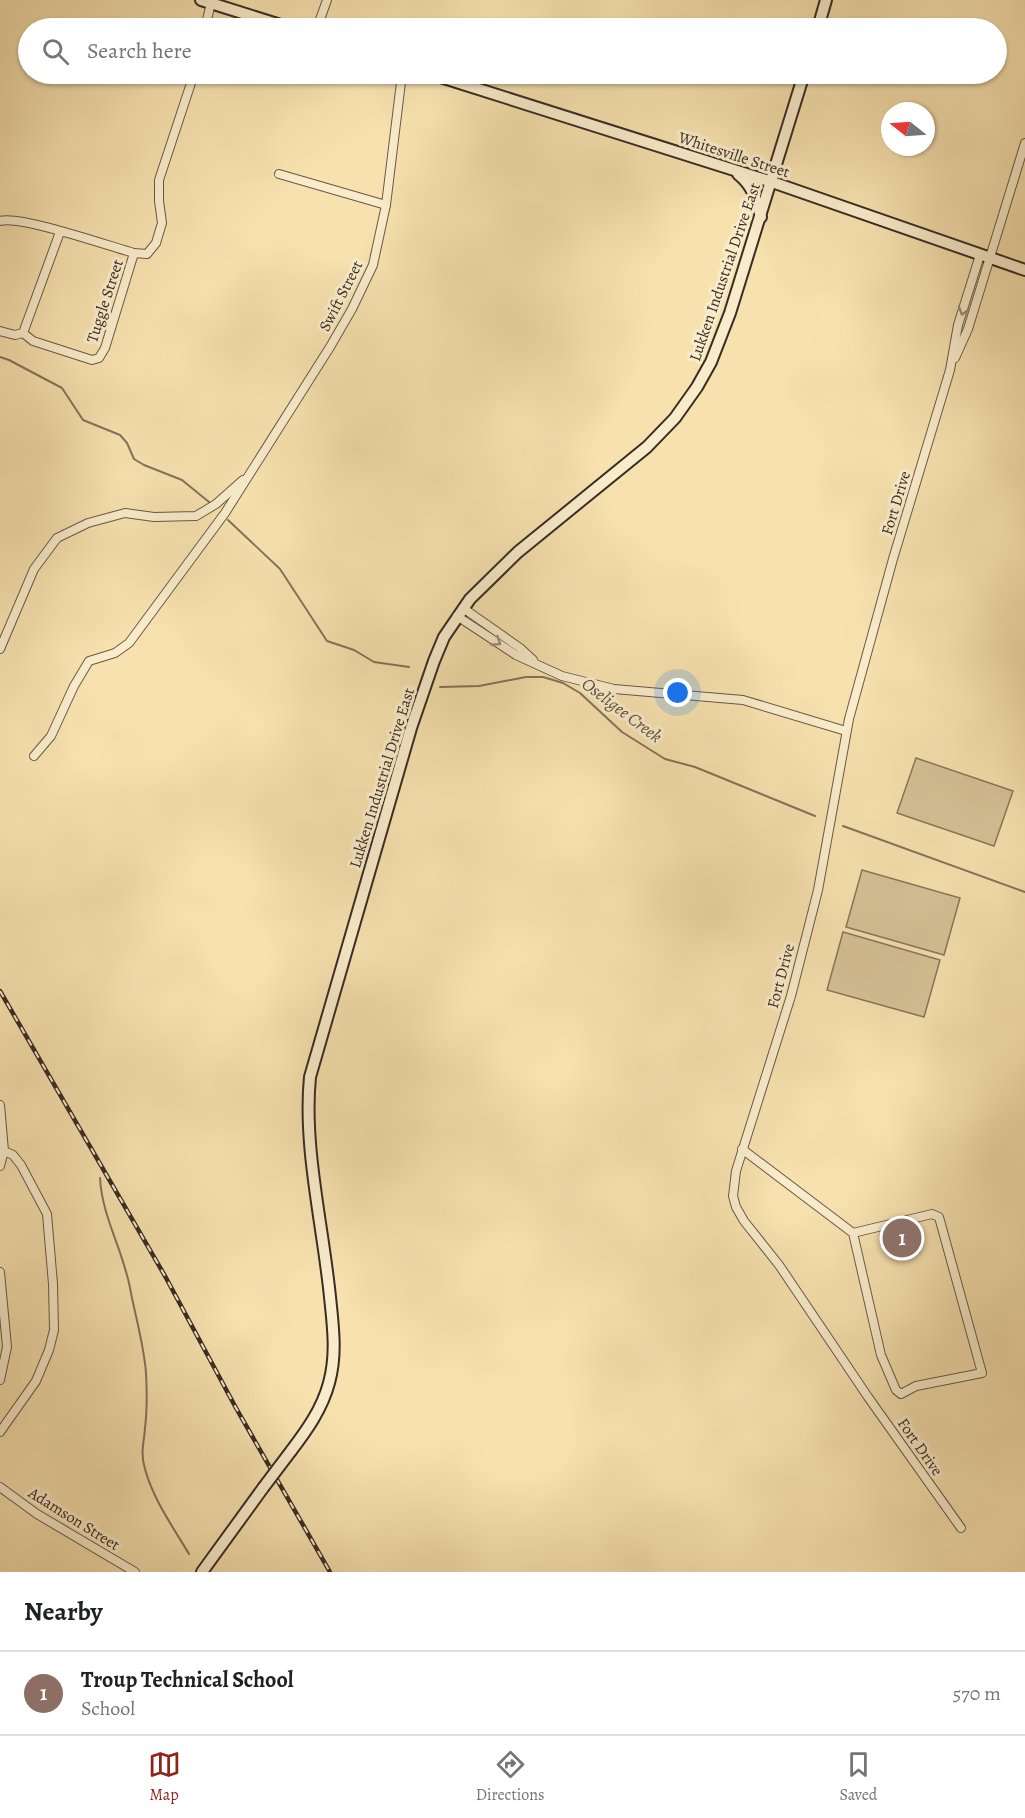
<!DOCTYPE html>
<html lang="en">
<head>
<meta charset="utf-8">
<style>
  :root { --surface:#fff; --page:#f6f6f6; --text:#202124; --muted:#757577; --line:#e0e0e0; --accent:#8f2418 }
  body { margin:0; font-family:Alegreya,serif; background:var(--page); color:var(--text) }
  .compass { position:absolute; left:881px; top:102px; width:54px; height:54px; border-radius:50%; background:var(--surface); box-shadow:0 2px 4px #0004; rotate:287deg }
  .you { position:absolute; left:678px; top:693px; width:21px; height:21px; margin:-15px; border:4px solid #fff; border-radius:50%; background:#1a73e8; box-shadow:0 0 0 9px #1a73e833 }
  .badge { display:grid; place-items:center; width:39px; height:39px; border-radius:50%; background:var(--accent); color:#fff; font-size:20px; font-weight:700 }
  .pin { position:absolute; translate:-50% -50%; border:3px solid #fff; box-shadow:0 2px 6px #0006 }
  .list { margin:0; padding:0; list-style:none }
  h2 { display:flex; justify-content:space-between; align-items:center; height:78px; margin:0; padding:0 24px; font-size:26px }
  h2 small { font-size:20px; font-weight:400; color:var(--muted) }
  .list li { display:grid; grid-template-columns:39px 1fr auto; gap:18px; align-items:center; box-sizing:border-box; height:84px; padding:0 24px; border-top:2px solid var(--line) }
  .list b { display:block; font-size:22px; white-space:nowrap }
  .list p { margin:0; font-size:20px; white-space:nowrap; color:var(--muted) }
  .list em { font-size:20px; font-style:normal; color:var(--muted) }
  .icon { flex:none; width:33px; height:33px; fill:none; stroke:currentColor; stroke-width:2; stroke-linecap:round; stroke-linejoin:round }
  .map { position:relative; flex:none; width:1025px; height:1572px; overflow:hidden }
  .search { position:absolute; background:var(--surface); box-shadow:0 2px 4px #0004; left:18px; right:18px; top:18px; height:66px; display:flex; align-items:center; gap:15px; box-sizing:border-box; padding:0 21px; border-radius:33px; color:var(--muted); font-size:22px }
  .sheet { height:162px; background:var(--surface) }
  nav { display:flex; justify-content:space-around; align-items:center; box-sizing:border-box; height:84px; border-top:2px solid var(--line); background:var(--surface); font-size:16px; color:var(--muted) }
  nav a { display:grid; justify-items:center; gap:3px }
  nav .on { color:var(--accent) }
  .map>svg:first-child { display:block }
</style>
</head>
<body>
<div class="map">
<svg width="1025" height="1572" viewBox="0 0 1025 1572">
  <rect width="100%" height="100%" fill="#f6e1af"/>
  <filter id="stains"><feTurbulence type="fractalNoise" baseFrequency=".00333" numOctaves="4"/><feColorMatrix values="0 0 0 0 .2 0 0 0 0 .09 0 0 0 0 .02 0 0 0 .5 -.17"/></filter>
  <radialGradient id="worn" r=".72"><stop offset=".6" stop-color="#630" stop-opacity="0"/><stop offset="1" stop-color="#630" stop-opacity=".3"/></radialGradient>
  <g fill="#d6c297" stroke="#88775c" stroke-width="1.5">
    <polygon points="916,758 1013,791 994,846 897,813"/>
    <polygon points="862,870 960,898 944,955 846,927"/>
    <polygon points="843,932 940,960 924,1017 827,990"/>
  </g>
  <g fill="none" stroke-linecap="round" stroke-linejoin="round">
    <g stroke="#84735a" stroke-width="2">
      <polyline points="0,357 9,360 62,388 83,420 120,435 127,443 134,459 144,465 182,480 209,502"/>
      <polyline points="228,520 280,569 327,641 354,650 374,662 409,667"/>
      <polyline points="440,687 479,686 526,677 543,677 563,683 580,693 622,732 665,759 695,767 815,816"/>
      <polyline points="843,826 1025,892"/>
      <path d="M100,1178C102,1217 123,1250 130,1288C135,1315 144,1345 146,1373C147,1391 147,1411 145,1428C144,1444 140,1452 145,1469C153,1499 173,1527 189,1554"/>
    </g>
    <g stroke="#685945" stroke-width="10">
      <g id="street">
        <polyline points="205,28 211,3"/>
        <polyline points="317,28 327,0"/>
        <polyline points="279,174 386,205"/>
        <path d="M0,221C20,215 109,246 134,253L147,254L156,243L162,223L159,201V180L194,74"/>
        <polyline points="0,331 15,335 23,333 33,341 92,360 99,358 105,348 134,253"/>
        <polyline points="23,333 60,232"/>
        <polyline points="955,358 968,329 1025,143"/>
        <polyline points="463,608 520,648 533,660"/>
        <polyline points="457,616 516,655 562,676 614,689 743,700 846,731"/>
        <polyline points="0,649 34,569 57,538 88,523 125,513 154,517 196,516 216,504 243,480"/>
        <polyline points="34,756 51,736 74,686 89,661 115,653 129,643 225,513 330,347 352,309 373,265 386,205 402,74"/>
        <polyline points="0,1105 4,1151 0,1166"/>
        <polyline points="742,1149 853,1233 881,1355 896,1390 901,1394 916,1386 982,1373 939,1217 932,1214 853,1233"/>
        <polyline points="0,1272 7,1347 0,1380"/>
        <polyline points="0,1432 36,1381 49,1350 54,1330 53,1284 47,1214 21,1165 13,1155 4,1151"/>
        <polyline points="0,1487 37,1514 135,1572"/>
        <polyline points="961,1528 868,1397 779,1265 744,1221 736,1207 733,1196 736,1171 791,996 818,890 849,719 893,559 950,370 958,325 980,255"/>
      </g>
    </g>
    <g stroke="#392c22" stroke-width="14">
      <g id="secondary">
        <polyline points="201,0 290,28"/>
        <polyline points="818,28 826,0"/>
        <polyline points="431,74 772,182 1025,270"/>
        <path d="M738,174C753,186 756,199 761,217"/>
        <path d="M291,1451C307,1430 322,1409 329,1383C337,1354 333,1326 330,1297C323,1226 303,1147 310,1077L411,728L434,661L444,637L470,599L518,552L647,447L675,418L697,387L711,362L730,313L804,74"/>
        <polyline points="202,1572 263,1488"/>
      </g>
    </g>
    <use href="#street" stroke="#f9eccb" stroke-width="8"/>
    <use href="#secondary" stroke="#f9eccb" stroke-width="10"/>
    <g stroke="#392c22" stroke-width="4.5">
      <polyline id="rail" points="0,991 165,1276 236,1408 330,1572"/>
    </g>
    <use href="#rail" stroke="#f9eccb" stroke-width="2" stroke-dasharray="7" stroke-linecap="butt"/>
    <g stroke="#392c22" stroke-width="14" stroke-linecap="butt">
      <polyline id="secondary-bridge" points="263,1488 291,1451"/>
    </g>
    <use href="#secondary-bridge" stroke="#f9eccb" stroke-width="10"/>
  </g>
  <defs><path id="oneway-chevron" d="M-2-3.5L2.5 0L-2 3.5" fill="none" stroke-width="1.6" stroke-linecap="round" stroke-linejoin="round" transform="scale(1.5)"/></defs>
  <g stroke="#998c76">
    <use href="#oneway-chevron" transform="translate(963 311) rotate(107)"/>
    <use href="#oneway-chevron" transform="translate(497 642) rotate(34)"/>
  </g>
  <g text-anchor="middle" dominant-baseline="central" stroke-width="6" stroke-linejoin="round" paint-order="stroke">
    <g font-size="16" fill="#392c22" stroke="#f9eccb">
      <text transform="translate(734 155) rotate(18)">Whitesville Street</text>
      <text transform="translate(725 272) rotate(-71)">Lukken Industrial Drive East</text>
      <text transform="translate(341 296) rotate(-63)">Swift Street</text>
      <text transform="translate(105 301) rotate(-72)">Tuggle Street</text>
      <text transform="translate(896 503) rotate(-73)">Fort Drive</text>
      <text transform="translate(382 778) rotate(-73)">Lukken Industrial Drive East</text>
      <text transform="translate(781 976) rotate(-75)">Fort Drive</text>
      <text transform="translate(920 1447) rotate(55)">Fort Drive</text>
      <text transform="translate(74 1519) rotate(32)">Adamson Street</text>
    </g>
    <g font-size="18" font-style="italic" fill="#5e503e" stroke="#f9eccb">
      <text transform="translate(622 710) rotate(37)">Oseligee Creek</text>
    </g>
  </g>
  <rect width="100%" height="100%" filter="url(#stains)"/>
  <rect width="100%" height="100%" fill="url(#worn)"/>
</svg>
<svg class="compass" viewBox="-18 -18 36 36"><path d="M0-13l5 13h-10z" fill="#e53935"/><path d="M0 13l5-13h-10z" fill="#757577"/></svg>
<div class="you"></div>
<div class="pin badge" style="left:902px;top:1238px;background:#8d6e63">1</div>
<div class="search"><svg class="icon" aria-label="search" viewBox="0 0 24 24"><circle cx="10" cy="10" r="6"/><path d="M15 15l6 6"/></svg>Search here</div>
</div>
<section class="sheet">
<h2>Nearby<small></small></h2>
<ul class="list">
<li><span class="badge" style="background:#8d6e63">1</span><div><b>Troup Technical School</b><p>School</p></div><em>570 m</em></li>
</ul>
</section>
<nav>
<a class="on"><svg class="icon" aria-label="map" viewBox="0 0 24 24"><path d="M3 6l6-2 6 2 6-2v14l-6 2-6-2-6 2zM9 4v14M15 6v14"/></svg>Map</a>
<a><svg class="icon" aria-label="directions" viewBox="0 0 24 24"><path d="M12 3l9 9-9 9-9-9zM9 14v-3h6M13 9l2 2-2 2"/></svg>Directions</a>
<a><svg class="icon" aria-label="saved" viewBox="0 0 24 24"><path d="M7 4h10v16l-5-4-5 4z"/></svg>Saved</a>
</nav>
</body>
</html>
